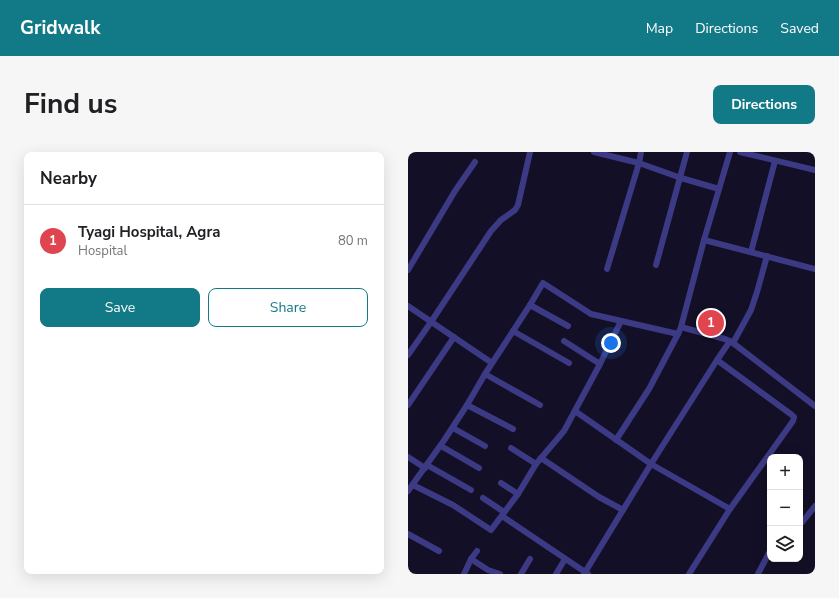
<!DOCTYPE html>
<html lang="en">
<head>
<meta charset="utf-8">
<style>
  :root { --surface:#fff; --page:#f6f6f6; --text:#202124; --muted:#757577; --line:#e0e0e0; --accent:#127987 }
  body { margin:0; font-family:"Nunito Sans",sans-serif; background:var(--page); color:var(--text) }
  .controls { position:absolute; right:12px; bottom:12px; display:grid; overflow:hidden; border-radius:8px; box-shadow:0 4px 16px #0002 }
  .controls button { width:36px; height:36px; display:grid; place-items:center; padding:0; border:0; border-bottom:1px solid var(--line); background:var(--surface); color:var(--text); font:20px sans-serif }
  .you { position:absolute; left:203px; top:191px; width:14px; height:14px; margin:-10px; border:3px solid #fff; border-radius:50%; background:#1a73e8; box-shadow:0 0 0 6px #1a73e833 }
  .badge { display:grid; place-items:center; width:26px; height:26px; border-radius:50%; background:var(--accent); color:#fff; font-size:13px; font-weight:700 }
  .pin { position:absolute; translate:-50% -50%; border:2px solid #fff; box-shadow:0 1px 4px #0006 }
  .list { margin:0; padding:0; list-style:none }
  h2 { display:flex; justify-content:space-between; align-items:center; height:52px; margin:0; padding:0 16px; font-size:17px }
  h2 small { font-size:13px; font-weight:400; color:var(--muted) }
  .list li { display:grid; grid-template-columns:26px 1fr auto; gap:12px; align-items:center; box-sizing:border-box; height:72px; padding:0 16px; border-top:1px solid var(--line) }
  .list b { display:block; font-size:15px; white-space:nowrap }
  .list p { margin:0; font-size:13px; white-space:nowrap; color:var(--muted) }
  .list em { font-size:13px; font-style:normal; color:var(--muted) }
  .actions { display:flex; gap:8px; padding:12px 16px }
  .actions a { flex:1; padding:9px 0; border:1px solid var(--accent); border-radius:8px; text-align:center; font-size:14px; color:var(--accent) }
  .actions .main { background:var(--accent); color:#fff }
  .icon { flex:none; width:22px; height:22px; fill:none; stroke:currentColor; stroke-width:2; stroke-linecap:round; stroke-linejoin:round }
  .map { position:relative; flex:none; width:407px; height:422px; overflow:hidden; border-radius:8px }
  header { display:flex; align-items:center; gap:24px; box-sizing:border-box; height:56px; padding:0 20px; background:var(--accent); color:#fff }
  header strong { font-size:19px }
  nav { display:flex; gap:22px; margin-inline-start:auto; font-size:14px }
  .intro { display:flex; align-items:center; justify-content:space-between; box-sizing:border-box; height:96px; padding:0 24px }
  h1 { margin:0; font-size:28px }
  .button { padding:10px 18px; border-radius:8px; background:var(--accent); color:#fff; font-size:14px; font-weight:700 }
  main { display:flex; gap:24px; padding:0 24px }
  aside { flex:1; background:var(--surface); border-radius:8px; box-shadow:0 4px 16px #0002 }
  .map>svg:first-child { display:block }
</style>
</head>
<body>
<header>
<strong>Gridwalk</strong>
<nav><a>Map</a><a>Directions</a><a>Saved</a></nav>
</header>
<div class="intro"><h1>Find us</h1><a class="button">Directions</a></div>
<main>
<aside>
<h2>Nearby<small></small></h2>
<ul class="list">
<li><span class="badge" style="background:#e0444e">1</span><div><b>Tyagi Hospital, Agra</b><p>Hospital</p></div><em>80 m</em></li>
</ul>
<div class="actions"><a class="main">Save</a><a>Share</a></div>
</aside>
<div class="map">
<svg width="407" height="422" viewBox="0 0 407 422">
  <rect width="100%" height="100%" fill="#130f26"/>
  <polygon fill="#241b47" stroke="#3b2d73" points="303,164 309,166 304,177 299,175"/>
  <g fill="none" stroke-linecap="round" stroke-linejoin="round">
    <g stroke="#3d3a85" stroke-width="6">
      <polyline points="186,0 231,11 273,26 311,37"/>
      <polyline points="322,0 296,88 407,117"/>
      <polyline points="332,0 407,18"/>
      <polyline points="343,100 367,9"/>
      <polyline points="248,113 279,0"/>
      <polyline points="199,117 231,11 233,0"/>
      <polyline points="0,118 47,39 67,10"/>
      <polyline points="122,153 160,174"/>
      <polyline points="0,154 84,211"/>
      <polyline points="273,175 317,187 325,191 407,254"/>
      <polyline points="105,179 161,211"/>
      <polyline points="156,189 192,212"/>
      <polyline points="325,191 343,158 349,140 359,104"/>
      <polyline points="0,203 23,170 83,79 93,68 107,58 110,53 122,0"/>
      <polyline points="309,208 322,189"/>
      <polyline points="77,222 132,253"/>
      <polyline points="0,253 46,185"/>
      <polyline points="59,253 105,277"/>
      <polyline points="167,259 243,312 322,357"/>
      <polyline points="45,276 77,294"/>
      <polyline points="208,288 241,237 270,182"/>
      <polyline points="33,294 71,316"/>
      <polyline points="103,296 128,312"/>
      <polyline points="0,305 17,316"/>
      <polyline points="133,306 191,345 215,358"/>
      <polyline points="19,313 63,338"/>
      <polyline points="93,331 110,342"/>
      <polyline points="5,333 45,353 83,378 110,342 128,312 156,279 192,212 213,169"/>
      <polyline points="0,339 37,287 59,253 77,222 122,153 135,131 183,162 270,182 273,175 296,88"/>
      <polyline points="75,346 96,360"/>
      <polyline points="94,364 180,422"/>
      <polyline points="392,373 407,354"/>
      <polyline points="0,382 31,399"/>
      <polyline points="63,407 80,418 92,422"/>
      <polyline points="56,422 63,407 69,399"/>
      <polyline points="113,422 122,407"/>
      <polyline points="148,422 157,407"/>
      <polyline points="176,422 243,312 309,208 384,263 386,265 385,269 322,357 281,422"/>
      <polyline points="350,422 362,399"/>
    </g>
  </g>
</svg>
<div class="controls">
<button>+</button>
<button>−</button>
<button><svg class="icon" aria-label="layers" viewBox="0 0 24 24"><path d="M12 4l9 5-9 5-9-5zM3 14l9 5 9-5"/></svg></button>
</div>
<div class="you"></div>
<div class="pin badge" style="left:303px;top:171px;background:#e0444e">1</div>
</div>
</main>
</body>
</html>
